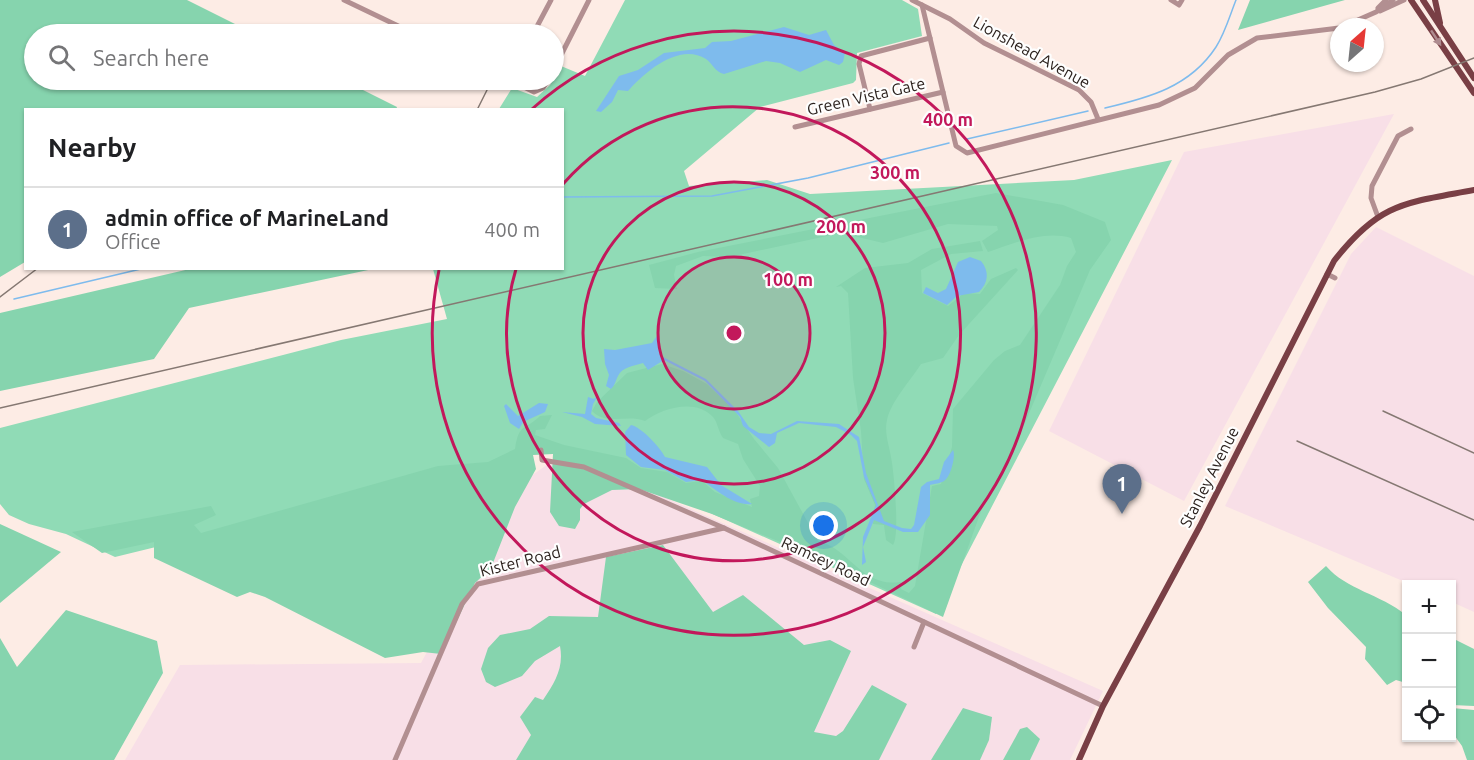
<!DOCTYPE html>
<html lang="en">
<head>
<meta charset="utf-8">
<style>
  :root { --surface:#fff; --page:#f6f6f6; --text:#202124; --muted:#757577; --line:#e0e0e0; --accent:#0b8043 }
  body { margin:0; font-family:Ubuntu,sans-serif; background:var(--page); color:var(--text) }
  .controls { position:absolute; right:18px; bottom:18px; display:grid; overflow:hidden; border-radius:0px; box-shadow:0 2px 4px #0004 }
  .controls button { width:54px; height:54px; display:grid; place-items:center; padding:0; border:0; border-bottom:2px solid var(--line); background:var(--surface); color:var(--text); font:30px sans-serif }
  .compass { position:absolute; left:1330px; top:18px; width:54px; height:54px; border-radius:50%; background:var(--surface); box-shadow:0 2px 4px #0004; rotate:27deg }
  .you { position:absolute; left:824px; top:526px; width:21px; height:21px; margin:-15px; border:4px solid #fff; border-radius:50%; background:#1a73e8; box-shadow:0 0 0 9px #1a73e833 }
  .badge { display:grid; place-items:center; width:39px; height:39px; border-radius:50%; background:var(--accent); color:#fff; font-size:20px; font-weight:700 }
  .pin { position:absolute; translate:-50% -50px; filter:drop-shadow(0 2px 3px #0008) }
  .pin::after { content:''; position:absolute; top:32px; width:21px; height:18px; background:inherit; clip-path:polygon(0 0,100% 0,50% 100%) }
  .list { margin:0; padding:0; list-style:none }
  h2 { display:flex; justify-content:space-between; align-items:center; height:78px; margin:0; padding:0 24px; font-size:26px }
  h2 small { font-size:20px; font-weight:400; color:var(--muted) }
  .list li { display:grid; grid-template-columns:39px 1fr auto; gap:18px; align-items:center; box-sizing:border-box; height:84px; padding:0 24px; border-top:2px solid var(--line) }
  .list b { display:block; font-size:22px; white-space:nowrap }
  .list p { margin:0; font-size:20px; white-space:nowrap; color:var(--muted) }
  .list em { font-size:20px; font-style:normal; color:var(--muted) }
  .icon { flex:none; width:33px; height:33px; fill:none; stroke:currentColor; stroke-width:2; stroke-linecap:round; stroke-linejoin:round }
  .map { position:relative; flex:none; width:1474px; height:760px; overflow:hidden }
  .search { position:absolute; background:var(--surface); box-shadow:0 2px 4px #0004; left:24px; top:24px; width:540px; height:66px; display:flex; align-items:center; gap:15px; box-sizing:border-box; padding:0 21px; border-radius:33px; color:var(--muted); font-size:22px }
  .panel { position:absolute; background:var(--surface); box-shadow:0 2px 4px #0004; left:24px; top:108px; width:540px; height:162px; border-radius:0px }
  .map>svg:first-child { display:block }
</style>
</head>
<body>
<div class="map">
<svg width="1474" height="760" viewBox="0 0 1474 760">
  <rect width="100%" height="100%" fill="#fdece5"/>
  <g fill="#f8dfe7">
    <polygon points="1394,114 1184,501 1049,431 1184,152"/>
    <polygon points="1376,227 1474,276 1474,612 1452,602 1452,584 1410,584 1225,506 1351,254"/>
    <polygon points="564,453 1103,691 1070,760 125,760 180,665 421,663 518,485"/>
  </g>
  <polygon fill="#90dbb6" points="625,0 902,0 918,9 922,36 857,53 856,80 853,83 760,107 684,171 689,186 767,180 810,194 1074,180 1172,160 936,614 563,447 115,557 66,534 29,524 9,515 0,504 0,428 341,340 447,319 433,269 562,268 562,110 499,109 512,88 537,97 550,85 561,66 585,76"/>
  <g fill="#86d4ae">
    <polygon points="0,0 187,0 255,34 34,34 34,80 343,80 397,107 396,110 26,110 25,262 0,277"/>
    <polygon points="1250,0 1345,0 1238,30"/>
    <path d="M996,193L1063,205L1100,220L1105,222L1111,240L1090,270L1002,477L985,500L943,617L826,561L712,514L639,489L612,490L584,504L580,509V520L575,529L559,526L550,512L553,454L533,455L536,469L515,507L491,568L475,583L441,654L423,652L385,658L265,597L250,592L237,597L154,558V542L102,553L72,532L211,506L216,515L194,525L201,533L438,466L488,462L515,449C519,422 525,431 540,416L552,415L545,429L536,430L535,435L564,445L626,458L641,468L667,472L686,483L702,481L715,492L752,507L750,499L759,496L760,486L743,459L738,444L723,438C718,431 718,423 713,417C696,398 662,408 645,421C627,414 606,426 592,411L597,402L627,373L662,364L683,371L707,384L735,411L754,439L778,468L818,541C849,548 862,588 900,582L902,583L901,589L909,593L915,586L932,486L941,484L952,447L953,409L994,360L1005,351L1020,345L1060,285L1067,266L1076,252L1071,238C1044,230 1015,243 988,252L982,241L998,230L997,226L948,224L883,243L841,233L729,257L703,256L676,266L674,275L677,289L655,288L649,265L698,252Z"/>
    <path d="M980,241L983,251L951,254L921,270L922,293L948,306L964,293L980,294L991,279L1016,268L1018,270L959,335L943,358L921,364C911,380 891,401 887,420C884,432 889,445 891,457C894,471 900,536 893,545L886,540L884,525L873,524L875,505L864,479L861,431L853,378L848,293L841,286L836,287L865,268L908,263L932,249Z"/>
    <polygon points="194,268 373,269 189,308 154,359 0,391 0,313"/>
    <polygon points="0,524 61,552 0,603"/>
    <path d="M663,545L713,612L743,595L804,645L830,640L851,651L814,732L836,736L843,731L872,685L907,704L879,760H516L531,735L520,717L535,697L543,700C555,682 564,668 560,646L535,661L522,676L495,687L486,682L481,669L488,648L500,635L530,629L549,616L598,617L606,557Z"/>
    <path d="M1326,566C1347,590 1380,594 1406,615V683L1396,680L1387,685L1365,659L1366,647L1328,608L1308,582Z"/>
    <polygon points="66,610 157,641 163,673 114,760 0,760 0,638 17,667"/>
    <polygon points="1452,638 1474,649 1474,706 1452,705"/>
    <polygon points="963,708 992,717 989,740 980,760 931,760"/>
    <polygon points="1452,708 1474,710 1474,760 1467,760 1462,746 1452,732"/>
    <polygon points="1027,727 1040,739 1030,760 1003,760 1020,729"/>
  </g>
  <g fill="#7ebbed">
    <path d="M784,27L809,35L826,30L834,45L845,53L843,62L839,65L826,60L800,72L780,63L766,61L724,74C715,72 713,64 706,59C679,42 645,72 628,91L618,90L612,102L601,112L596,111L619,76L638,70L664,53L705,48L712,42L731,41Z"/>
    <path d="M970,257L981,261C990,272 988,283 979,292L957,296L947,305L923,293L926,287L938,293L946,289L958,262Z"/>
    <path d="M659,333L658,349L663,357L706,379L738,411L749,427L759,433L771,434L797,421L839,424L859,437L866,473L884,521L902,528L911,529L914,525L921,487L927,482L939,479L944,462L953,450C956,455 951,477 944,481C941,483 934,484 930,485V515L918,532H903L874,520L863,547L866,562L862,565L863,537L876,505L864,477L857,441L851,435L836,427L799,423L777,433L775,443L769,447L743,426L740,417L705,381L664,360L648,370L643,363C634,366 622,367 618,376C615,382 615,385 611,389L606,386L609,375L605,364L604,349L615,350L652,343Z"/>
    <polygon points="599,394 593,404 591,414 596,418 619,423 621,426 595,424 582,417 562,412 585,414 588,397 594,399"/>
    <polygon points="539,403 548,404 545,412 523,422 519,429 510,423 504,406 506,404 518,416"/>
    <path d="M631,425C641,427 660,447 665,457L707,467L721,485L752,504C734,506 716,490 702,480L686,482L665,470L641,467L626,455L625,432Z"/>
  </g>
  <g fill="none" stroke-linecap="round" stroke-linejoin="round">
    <g stroke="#7ebbed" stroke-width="1.5">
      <path d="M1105,108C1148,98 1190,87 1216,47C1225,33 1230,15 1236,0"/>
      <polyline points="967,139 1088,111"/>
      <polyline points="562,197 712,196 808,178 949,143"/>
      <polyline points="14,299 145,268"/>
    </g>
    <g stroke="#b28f91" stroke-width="5">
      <polyline points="344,0 415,34"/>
      <polyline points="912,0 950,19 984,43 1079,90 1091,102 1098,119"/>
      <polyline points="1171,0 1179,5 1182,0"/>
      <polyline points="922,5 956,146 967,153 1159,105 1195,88 1228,55 1257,38 1339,28"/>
      <polyline points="1378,8 1386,0"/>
      <polyline points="1380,11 1404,0"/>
      <polyline points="1342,27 1376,12 1393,0"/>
      <polyline points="533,34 551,0"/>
      <polyline points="554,69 589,0"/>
      <polyline points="510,80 534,92 543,88 548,80"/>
      <polyline points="870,109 859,64 861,56 930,38"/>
      <polyline points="795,127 943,92"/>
      <polyline points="1378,217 1371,198 1372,186 1398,136 1411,129"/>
      <polyline points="1327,274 1335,278"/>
      <polyline points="541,450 542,460 584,467 724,528 1103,706"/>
      <polyline points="914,647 924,622"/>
      <polyline points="395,760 462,604 478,584 724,528"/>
    </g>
    <g stroke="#793f45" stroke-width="6">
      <polyline points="1411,0 1474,93"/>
      <polyline points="1423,0 1474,78"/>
      <polyline points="1435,0 1440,23"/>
      <path d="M1079,760L1103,706L1200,526L1334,261C1380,202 1405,203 1474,190"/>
    </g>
    <g stroke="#857872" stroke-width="1.5">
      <polyline points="477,110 489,86"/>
      <polyline points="0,297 38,268"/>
      <polyline points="0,408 1375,92 1421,79 1474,58"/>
      <polyline points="1383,411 1474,453"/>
      <polyline points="1297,441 1474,520"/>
    </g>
  </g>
  <defs><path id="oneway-solid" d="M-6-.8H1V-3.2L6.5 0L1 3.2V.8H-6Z" transform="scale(1.5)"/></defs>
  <use fill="#ae8b8f" href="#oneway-solid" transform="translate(1436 38) rotate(57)"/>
  <circle cx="734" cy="333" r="76" fill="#c2185b" fill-opacity=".12"/>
  <g fill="none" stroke="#c2185b" stroke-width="3">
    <circle cx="734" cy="333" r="76"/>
    <circle cx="734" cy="333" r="151"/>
    <path d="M563 184A227 227 0 1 1 516 269"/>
    <path d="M532 109A302 302 0 1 1 439 270"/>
  </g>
  <g text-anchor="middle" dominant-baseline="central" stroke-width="4.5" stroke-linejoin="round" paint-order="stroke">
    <g font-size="16" fill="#2c221e" stroke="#fefefe">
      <text transform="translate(1032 52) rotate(29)">Lionshead Avenue</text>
      <text transform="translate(866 96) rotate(-13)">Green Vista Gate</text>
      <text transform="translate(1209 477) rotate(-63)">Stanley Avenue</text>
      <text transform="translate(520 561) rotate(-14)">Kister Road</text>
      <text transform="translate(826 561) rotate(25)">Ramsey Road</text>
    </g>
  </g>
  <circle cx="734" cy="333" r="9" fill="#c2185b" stroke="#fefefe" stroke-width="3"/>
  <g font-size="18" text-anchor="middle" font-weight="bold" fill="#c2185b" stroke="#fefefe" stroke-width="4.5" stroke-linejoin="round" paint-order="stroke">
    <text x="948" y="126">400 m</text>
    <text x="895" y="179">300 m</text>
    <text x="841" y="233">200 m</text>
    <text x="788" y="286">100 m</text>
  </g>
</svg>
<div class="controls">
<button>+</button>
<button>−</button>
<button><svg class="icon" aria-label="locate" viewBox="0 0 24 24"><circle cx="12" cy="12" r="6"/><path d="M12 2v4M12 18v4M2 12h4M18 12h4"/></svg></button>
</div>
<svg class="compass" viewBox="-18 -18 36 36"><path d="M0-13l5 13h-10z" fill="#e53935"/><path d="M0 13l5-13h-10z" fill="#757577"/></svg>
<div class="you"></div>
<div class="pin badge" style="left:1122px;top:514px;background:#5c6f8a">1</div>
<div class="search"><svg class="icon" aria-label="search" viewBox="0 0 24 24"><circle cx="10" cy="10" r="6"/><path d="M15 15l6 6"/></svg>Search here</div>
<section class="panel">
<h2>Nearby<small></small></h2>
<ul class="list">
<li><span class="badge" style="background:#5c6f8a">1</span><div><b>admin office of MarineLand</b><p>Office</p></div><em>400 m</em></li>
</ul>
</section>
</div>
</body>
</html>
